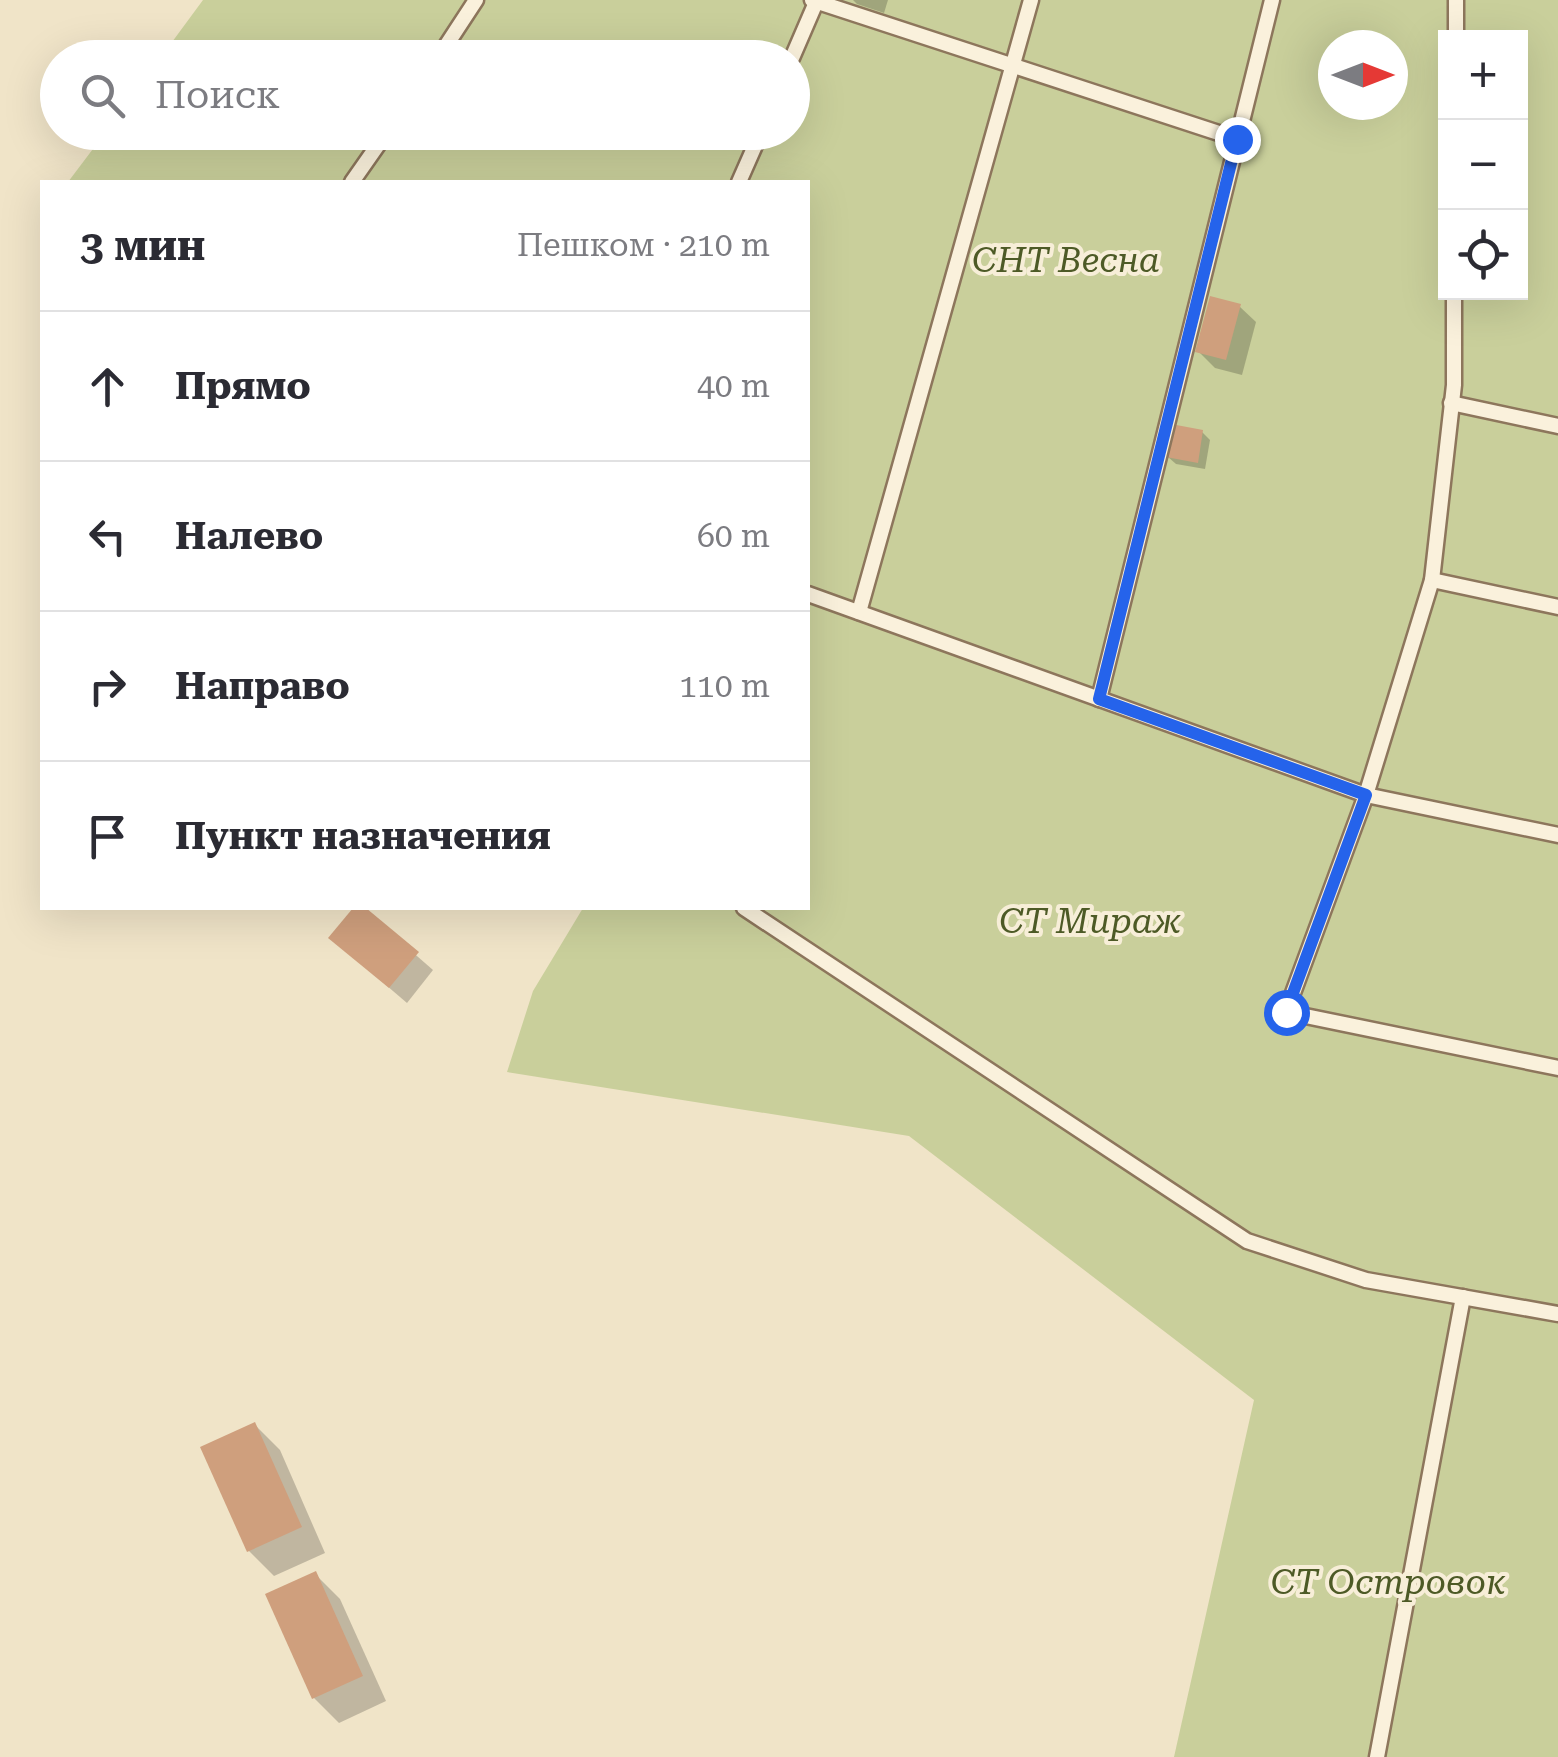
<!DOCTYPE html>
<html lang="ru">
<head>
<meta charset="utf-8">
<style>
  :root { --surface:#fff; --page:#f7f7f7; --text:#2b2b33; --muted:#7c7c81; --line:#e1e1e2 }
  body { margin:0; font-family:"Roboto Serif",serif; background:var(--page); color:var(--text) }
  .controls { position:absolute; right:30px; top:30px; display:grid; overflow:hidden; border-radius:0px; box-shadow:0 10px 40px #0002 }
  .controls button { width:90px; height:90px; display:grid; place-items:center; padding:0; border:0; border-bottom:2px solid var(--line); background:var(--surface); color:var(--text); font:50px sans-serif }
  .compass { position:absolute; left:1318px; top:30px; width:90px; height:90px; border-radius:50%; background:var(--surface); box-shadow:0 10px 40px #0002; rotate:90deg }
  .stop { position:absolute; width:30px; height:30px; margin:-22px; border:8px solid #2563eb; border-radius:50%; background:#fff }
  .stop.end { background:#2563eb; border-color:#fff; box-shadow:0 2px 10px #0008 }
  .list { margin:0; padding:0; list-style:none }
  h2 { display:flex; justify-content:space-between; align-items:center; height:130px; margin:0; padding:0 40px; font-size:42px }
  h2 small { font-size:32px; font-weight:400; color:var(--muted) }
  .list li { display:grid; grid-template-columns:65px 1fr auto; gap:30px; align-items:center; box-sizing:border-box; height:150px; padding:0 40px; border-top:2px solid var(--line) }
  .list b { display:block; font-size:38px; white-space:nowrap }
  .list em { font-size:32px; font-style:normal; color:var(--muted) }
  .icon { flex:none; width:55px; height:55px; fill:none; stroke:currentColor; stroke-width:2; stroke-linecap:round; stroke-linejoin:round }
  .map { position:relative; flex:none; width:1558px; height:1757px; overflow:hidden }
  .search { position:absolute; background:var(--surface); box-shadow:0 10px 40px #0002; left:40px; top:40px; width:770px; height:110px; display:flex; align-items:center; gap:25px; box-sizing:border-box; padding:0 35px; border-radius:55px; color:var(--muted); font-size:38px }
  .panel { position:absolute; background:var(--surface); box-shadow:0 10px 40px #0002; left:40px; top:180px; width:770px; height:730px; border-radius:0px }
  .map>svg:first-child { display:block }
</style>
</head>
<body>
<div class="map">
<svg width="1558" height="1757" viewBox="0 0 1558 1757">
  <rect width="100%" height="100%" fill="#f0e4c8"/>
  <path fill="#c9cf9b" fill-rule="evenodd" d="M203,0H1558V1757H1174L1254,1400L909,1136L507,1072L533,991L583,908H808V182H68L105,133L792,132V58L161,57ZM1446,38H1520V292H1446ZM1333,45H1393V105H1333Z"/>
  <g fill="#0003">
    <polygon points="853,0 888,0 884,13 857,4"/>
    <polygon points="1239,306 1256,322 1242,375 1215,368 1198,351"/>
    <polygon points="1202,432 1210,440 1205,469 1176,464 1168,457"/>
    <polygon points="356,908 362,908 433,970 407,1003 331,938"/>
    <polygon points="255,1425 280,1450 325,1553 274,1576 249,1551"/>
    <polygon points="315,1574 340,1599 386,1701 339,1723 314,1698"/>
  </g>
  <g fill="#cf9f7d">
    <polygon points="1210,296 1241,304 1226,360 1195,352"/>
    <polygon points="1171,424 1203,430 1198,463 1166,457"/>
    <polygon points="353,908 366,908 419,952 389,988 328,938"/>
    <polygon points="255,1422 302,1527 247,1552 200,1447"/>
    <polygon points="316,1571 363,1676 312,1699 265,1594"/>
  </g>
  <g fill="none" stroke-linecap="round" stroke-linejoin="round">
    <g stroke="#8d765c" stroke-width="19">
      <g id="lane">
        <polyline points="812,0 1237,139"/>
        <polyline points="1456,38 1456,0"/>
        <polyline points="438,58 476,0"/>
        <polyline points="792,58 817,0"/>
        <polyline points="352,182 387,132"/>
        <polyline points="739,182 761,132"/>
        <polyline points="1454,292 1454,385 1432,580 1366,795 1286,1012 1558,1068"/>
        <polyline points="1451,403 1558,426"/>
        <polyline points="1432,580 1558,607"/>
        <polyline points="808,594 1366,795 1558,835"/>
        <polyline points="859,612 1031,0"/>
        <polyline points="1099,699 1272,0"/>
        <polyline points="744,908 1247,1241 1366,1280 1558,1314"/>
        <polyline points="1377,1757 1463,1297"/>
      </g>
    </g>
    <use href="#lane" stroke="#faf1dc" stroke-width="14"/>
  </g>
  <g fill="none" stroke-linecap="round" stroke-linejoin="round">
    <polyline stroke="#2563eb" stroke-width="12" points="1237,139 1099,699 1366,795 1286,1012"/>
  </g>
  <g text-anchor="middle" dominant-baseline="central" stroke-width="8" stroke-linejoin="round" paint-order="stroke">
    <g font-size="35" font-style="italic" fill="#4d5a26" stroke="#f7eed8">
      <text x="1066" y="260">СНТ Весна</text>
      <text x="1090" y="921">СТ Мираж</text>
      <text x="1388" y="1582">СТ Островок</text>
    </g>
  </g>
</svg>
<div class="controls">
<button>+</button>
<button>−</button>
<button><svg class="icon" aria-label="locate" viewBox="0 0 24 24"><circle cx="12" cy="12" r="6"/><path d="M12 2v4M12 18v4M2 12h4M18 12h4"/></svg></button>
</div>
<svg class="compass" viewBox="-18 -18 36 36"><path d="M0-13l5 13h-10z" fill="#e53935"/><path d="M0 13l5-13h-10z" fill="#7c7c81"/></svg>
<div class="stop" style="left:1286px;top:1012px"></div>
<div class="stop end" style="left:1237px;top:139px"></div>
<div class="search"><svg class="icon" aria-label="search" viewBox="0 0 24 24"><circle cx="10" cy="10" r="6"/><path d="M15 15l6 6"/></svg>Поиск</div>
<section class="panel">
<h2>3 мин<small>Пешком · 210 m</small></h2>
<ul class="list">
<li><svg class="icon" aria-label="ahead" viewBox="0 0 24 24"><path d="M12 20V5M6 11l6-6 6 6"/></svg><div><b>Прямо</b></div><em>40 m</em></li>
<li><svg class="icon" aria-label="left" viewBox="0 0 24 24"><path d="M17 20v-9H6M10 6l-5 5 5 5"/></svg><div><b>Налево</b></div><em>60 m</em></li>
<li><svg class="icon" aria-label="right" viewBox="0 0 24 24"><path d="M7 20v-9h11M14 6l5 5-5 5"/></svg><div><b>Направо</b></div><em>110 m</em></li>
<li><svg class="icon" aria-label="arrive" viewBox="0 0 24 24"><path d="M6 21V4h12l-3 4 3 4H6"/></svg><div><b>Пункт назначения</b></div></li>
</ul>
</section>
</div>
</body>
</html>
